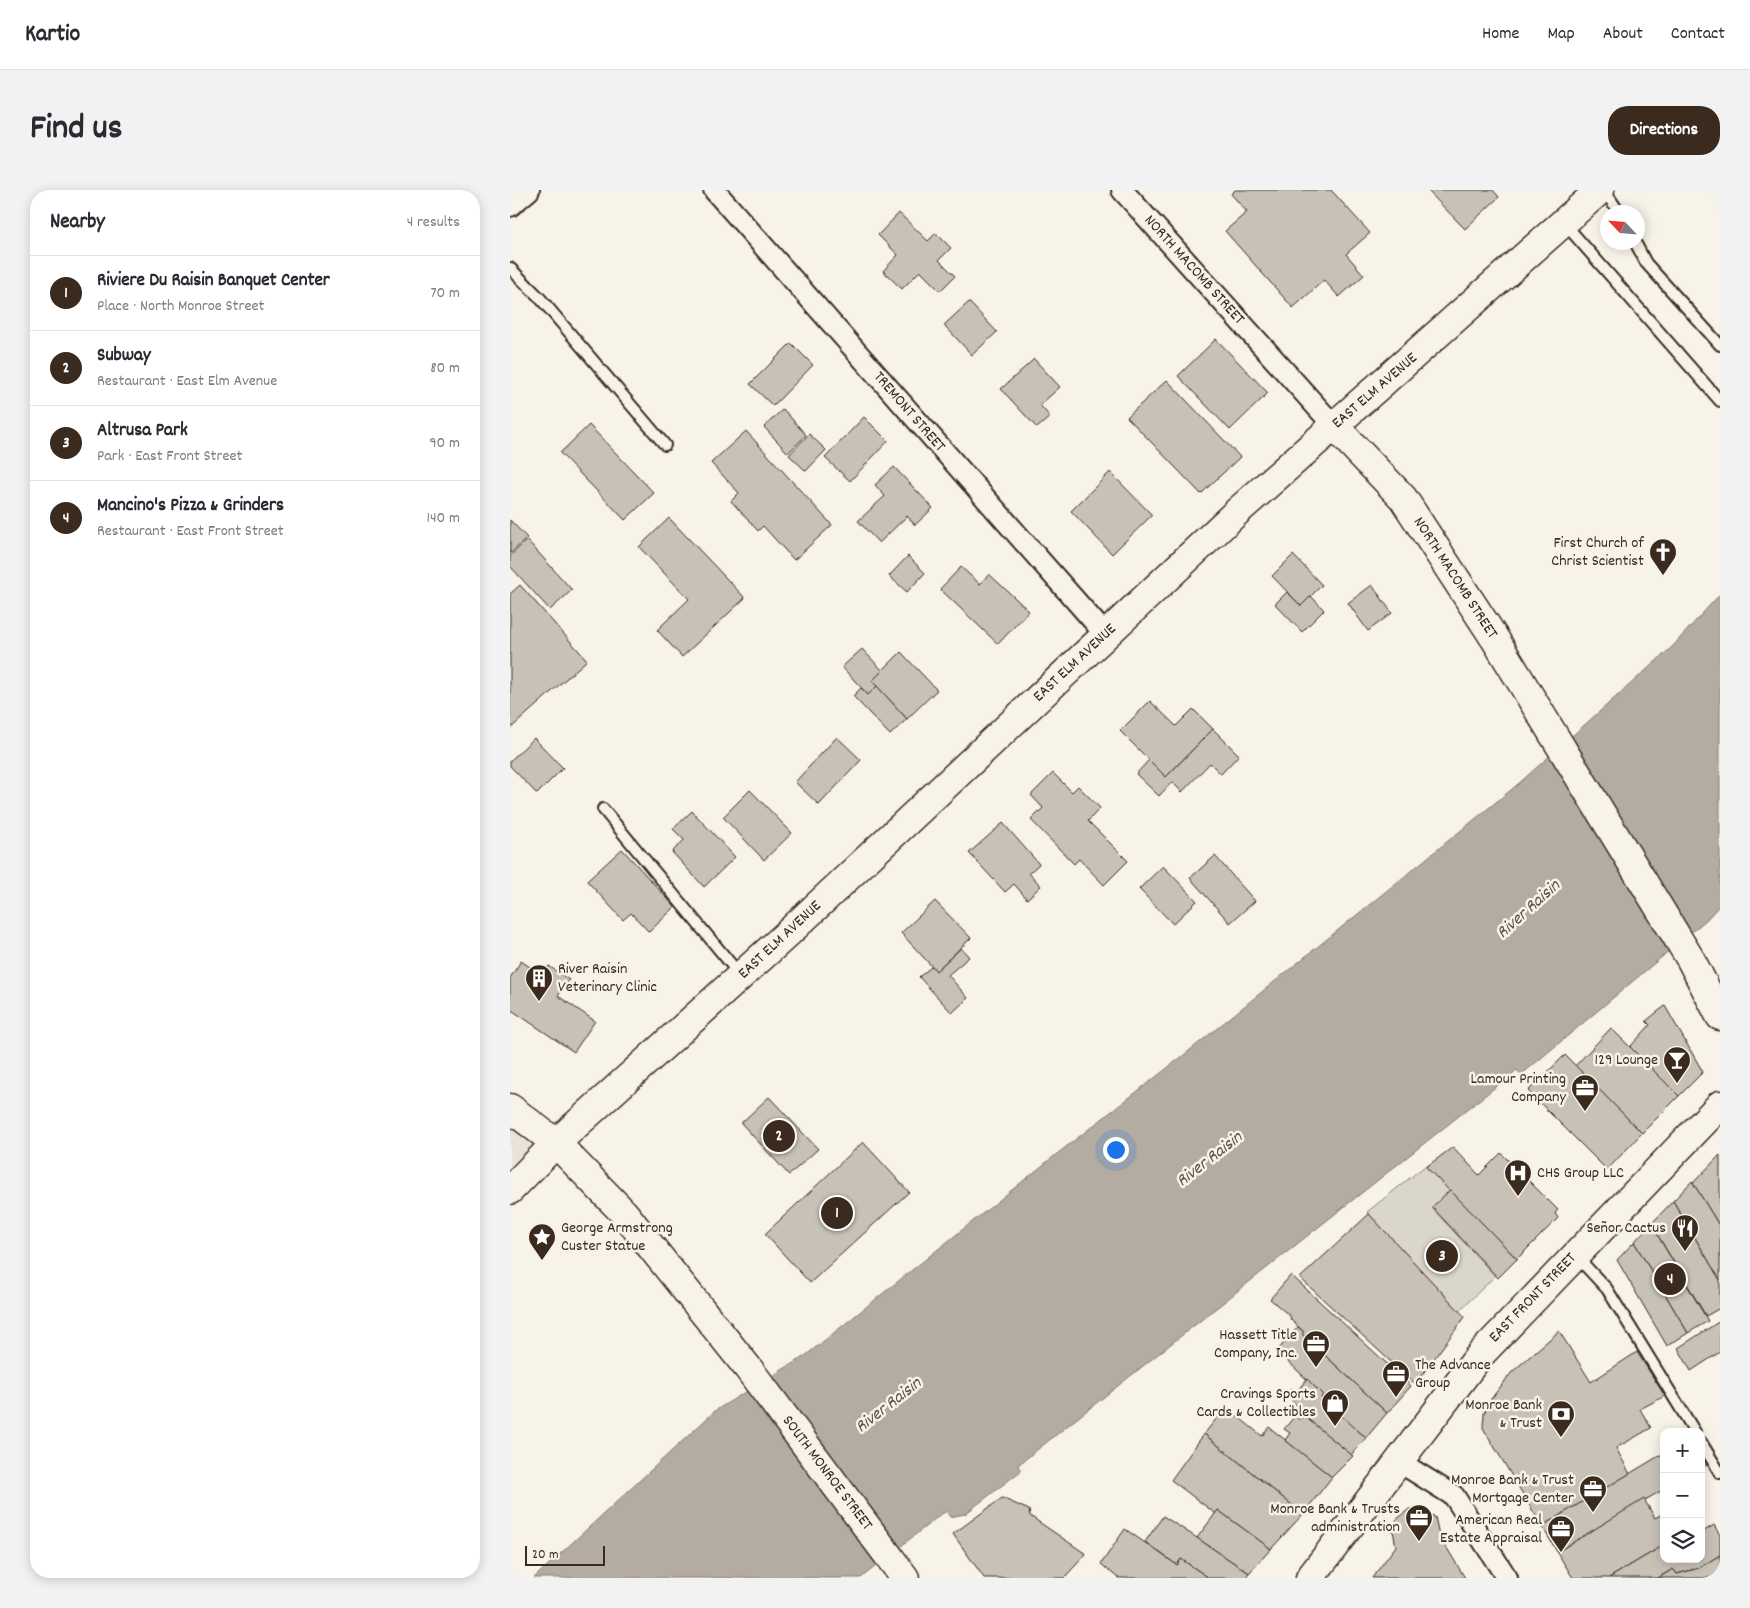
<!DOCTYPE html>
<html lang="en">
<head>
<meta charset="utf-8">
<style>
  :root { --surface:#fff; --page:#f2f2f3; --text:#2b2b33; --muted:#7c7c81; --line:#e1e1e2; --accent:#3b2a1e }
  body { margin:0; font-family:Dekko,sans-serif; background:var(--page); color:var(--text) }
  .controls { position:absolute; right:15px; bottom:15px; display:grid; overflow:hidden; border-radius:10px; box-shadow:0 2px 12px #0003 }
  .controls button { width:45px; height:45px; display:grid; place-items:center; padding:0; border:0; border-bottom:1px solid var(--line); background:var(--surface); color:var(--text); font:25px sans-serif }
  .compass { position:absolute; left:1090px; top:15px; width:45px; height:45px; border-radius:50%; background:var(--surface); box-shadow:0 2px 12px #0003; rotate:296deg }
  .scale { position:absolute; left:15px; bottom:12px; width:80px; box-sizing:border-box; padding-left:5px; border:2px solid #3b2a1e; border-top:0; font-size:14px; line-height:18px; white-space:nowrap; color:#3b2a1e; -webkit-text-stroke:4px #f7f3e8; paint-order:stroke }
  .you { position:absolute; left:605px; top:959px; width:18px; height:18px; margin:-12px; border:4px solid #fff; border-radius:50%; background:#1a73e8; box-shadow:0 0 0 8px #1a73e833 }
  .badge { display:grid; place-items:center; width:32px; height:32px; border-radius:50%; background:var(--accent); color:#fff; font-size:16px; font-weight:700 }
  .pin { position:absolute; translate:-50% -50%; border:2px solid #fff; box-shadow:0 1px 5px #0006 }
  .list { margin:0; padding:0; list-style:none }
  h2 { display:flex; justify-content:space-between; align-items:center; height:65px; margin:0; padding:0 20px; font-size:21px }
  h2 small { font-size:16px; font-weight:400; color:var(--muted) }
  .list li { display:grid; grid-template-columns:32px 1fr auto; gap:15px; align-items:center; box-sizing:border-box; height:75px; padding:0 20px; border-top:1px solid var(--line) }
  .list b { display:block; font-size:19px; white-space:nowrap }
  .list p { margin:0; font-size:16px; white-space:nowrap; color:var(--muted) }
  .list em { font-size:16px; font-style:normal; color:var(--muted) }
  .icon { flex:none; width:28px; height:28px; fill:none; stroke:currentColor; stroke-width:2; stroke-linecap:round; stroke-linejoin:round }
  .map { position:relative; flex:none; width:1210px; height:1388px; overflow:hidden; border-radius:20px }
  header { display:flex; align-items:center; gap:30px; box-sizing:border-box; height:70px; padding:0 25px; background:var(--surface); border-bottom:1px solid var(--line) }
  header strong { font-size:24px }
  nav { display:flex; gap:28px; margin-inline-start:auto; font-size:18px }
  .intro { display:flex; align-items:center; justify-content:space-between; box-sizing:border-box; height:120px; padding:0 30px }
  h1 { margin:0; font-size:35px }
  .button { padding:12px 22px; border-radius:20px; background:var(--accent); color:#fff; font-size:18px; font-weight:700 }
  main { display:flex; gap:30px; padding:0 30px }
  aside { flex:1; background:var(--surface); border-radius:20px; box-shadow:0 2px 12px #0003 }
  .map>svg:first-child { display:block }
</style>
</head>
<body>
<header>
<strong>Kartio</strong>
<nav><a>Home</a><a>Map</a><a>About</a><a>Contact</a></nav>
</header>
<div class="intro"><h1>Find us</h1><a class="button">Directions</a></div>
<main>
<aside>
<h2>Nearby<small>4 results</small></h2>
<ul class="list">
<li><span class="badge">1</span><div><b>Riviere Du Raisin Banquet Center</b><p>Place · North Monroe Street</p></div><em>70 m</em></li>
<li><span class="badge">2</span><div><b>Subway</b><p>Restaurant · East Elm Avenue</p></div><em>80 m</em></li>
<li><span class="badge">3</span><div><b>Altrusa Park</b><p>Park · East Front Street</p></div><em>90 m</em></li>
<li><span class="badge">4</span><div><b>Mancino's Pizza &amp; Grinders</b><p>Restaurant · East Front Street</p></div><em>140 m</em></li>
</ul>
</aside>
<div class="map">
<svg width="1210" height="1388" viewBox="0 0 1210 1388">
  <rect width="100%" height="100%" fill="#f7f3e8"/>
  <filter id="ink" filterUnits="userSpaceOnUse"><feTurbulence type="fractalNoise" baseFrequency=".02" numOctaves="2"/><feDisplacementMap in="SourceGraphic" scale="10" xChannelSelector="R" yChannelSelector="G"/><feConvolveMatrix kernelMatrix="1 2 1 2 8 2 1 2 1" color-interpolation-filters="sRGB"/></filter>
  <g filter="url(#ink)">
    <polygon fill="#e9e4d9" points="0,918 46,953 0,996"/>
    <polygon fill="#dbd6cb" stroke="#8b8074" points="915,976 940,1000 922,1018 985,1086 949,1121 857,1022"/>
    <polygon fill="#b4aca0" stroke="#84786c" points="1210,404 1210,715 1196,730 1011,885 1007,880 508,1275 512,1280 455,1324 440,1327 437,1321 430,1325 351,1388 24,1388 206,1220 295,1166 543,967 674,865 1007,595 1162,457"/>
    <g fill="#c8c1b6" stroke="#3b2a1e">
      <polygon points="725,0 821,0 860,43 836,64 854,85 829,107 814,90 783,118 715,41 737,22 721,4"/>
      <polygon points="917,0 983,0 989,7 955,39"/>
      <polygon points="389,23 418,51 426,43 441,58 429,70 445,86 430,101 410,81 392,99 373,81 388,65 368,45"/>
      <polygon points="459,112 487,142 462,165 434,135"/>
      <polygon points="706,149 758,203 720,240 668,186"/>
      <polygon points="281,153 303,175 263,216 240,194"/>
      <polygon points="524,169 550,197 530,215 540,227 527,238 491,199"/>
      <polygon points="657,190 730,267 691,304 617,227"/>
      <polygon points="273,219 296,245 278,263 254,237"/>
      <polygon points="354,227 378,251 340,291 315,268"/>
      <polygon points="79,235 144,303 115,330 50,263"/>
      <polygon points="236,241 322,335 284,370 253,336 248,341 221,311 229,303 201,273"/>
      <polygon points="299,244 316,260 296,281 279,265"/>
      <polygon points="384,277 423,318 405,335 397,326 369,353 348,331 375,306 365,295"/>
      <polygon points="600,282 642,325 602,364 561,321"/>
      <polygon points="159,328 235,408 172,467 147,440 179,409 129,357"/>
      <polygon points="0,330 17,348 0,364"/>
      <polygon points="17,350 62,400 40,420 0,376 0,366"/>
      <polygon points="783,365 812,395 791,416 762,386"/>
      <polygon points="398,366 415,383 397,402 379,386"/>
      <polygon points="451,377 470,394 479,384 519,421 488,454 430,399"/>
      <polygon points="10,395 77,470 0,539 0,404"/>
      <polygon points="862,395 882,423 858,441 838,413"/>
      <polygon points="777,402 791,416 801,406 814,420 792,442 765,414"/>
      <polygon points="352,459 373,481 362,491 367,496 358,505 332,477"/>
      <polygon points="391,462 427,500 397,529 362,491"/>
      <polygon points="367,496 397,529 380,545 343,506 351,498 358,505"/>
      <polygon points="640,511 666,536 683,519 703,539 656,587 610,541"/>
      <polygon points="703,539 729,565 711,584 700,573 672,602 662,592 649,606 626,584 639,570 656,587"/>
      <polygon points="327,547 351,570 309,615 285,592"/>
      <polygon points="24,548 53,578 27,604 0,576 0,571"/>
      <polygon points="543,583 562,602 568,596 590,618 578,631 618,671 594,695 569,669 564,674 521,630 533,618 521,605"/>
      <polygon points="240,600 282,643 254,670 213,627"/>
      <polygon points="182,621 225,667 194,697 162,662 174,650 163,639"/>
      <polygon points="493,633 529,674 519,683 531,696 517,709 504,694 495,702 459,663"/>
      <polygon points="112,659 165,717 139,742 121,723 113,730 77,691"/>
      <polygon points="705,666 745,711 720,733 680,688"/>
      <polygon points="653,676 687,711 663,734 629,699"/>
      <polygon points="425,711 461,748 426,781 391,743"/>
      <polygon points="451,758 459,767 438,785 458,808 442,823 409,787 422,776 426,781"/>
      <polygon points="11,771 32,785 39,776 59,790 48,806 85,831 64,862 0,819 0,788"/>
      <polygon points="1155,816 1193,882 1169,906 1120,857 1140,835 1136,831"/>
      <polygon points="1101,838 1169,906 1132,943 1065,876"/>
      <polygon points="1055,865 1132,943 1097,980 1018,901"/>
      <polygon points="259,907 308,959 279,985 231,933"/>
      <polygon points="353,952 399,1002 300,1093 255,1044"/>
      <polygon points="943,957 969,985 991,963 1048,1020 1045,1023 1048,1028 1007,1069 916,977"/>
      <polygon points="1210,965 1210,1037 1183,993"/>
      <polygon points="1182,991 1210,1037 1210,1090 1163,1011"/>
      <polygon points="940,1000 1007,1069 988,1088 922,1017"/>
      <polygon points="1163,1011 1210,1090 1210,1118 1196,1126 1141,1034"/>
      <polygon points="859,1024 955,1127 905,1194 790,1088"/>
      <polygon points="1141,1034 1198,1131 1178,1143 1124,1052"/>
      <polygon points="1124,1052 1178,1143 1157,1156 1107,1070"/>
      <polygon points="781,1085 901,1196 877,1223 792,1144 794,1142 780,1129 781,1127 760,1109"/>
      <polygon points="1210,1131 1210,1162 1181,1181 1168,1158"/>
      <polygon points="788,1137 794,1142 792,1144 877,1223 856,1248 811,1207 813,1205 767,1161"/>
      <polygon points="1049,1141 1081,1192 1127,1162 1155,1206 1130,1219 1141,1238 1106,1258 1120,1284 1032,1336 973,1238 974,1223 981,1209 1002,1182"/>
      <polygon points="797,1189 813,1205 811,1207 856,1248 841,1265 794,1226 795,1224 776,1204 782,1198 786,1202"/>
      <polygon points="716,1217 752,1246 759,1237 822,1287 793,1324 694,1244"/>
      <polygon points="785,1226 790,1230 794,1226 843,1266 822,1287 775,1250 780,1243 774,1239"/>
      <polygon points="694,1244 793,1324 761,1359 708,1320 706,1324 661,1290"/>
      <polygon points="1154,1263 1154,1299 1047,1362 1032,1336"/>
      <polygon points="1191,1265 1197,1275 1191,1278"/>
      <polygon points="492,1308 519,1320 520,1326 576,1364 554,1388 474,1388 443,1344"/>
      <polygon points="1134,1309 1145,1328 1154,1323 1154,1355 1099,1388 1063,1388 1047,1362"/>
      <polygon points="909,1318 925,1327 929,1345 955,1388 862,1388 886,1356 883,1341 886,1330 899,1319"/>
      <polygon points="708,1320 761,1359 739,1383 687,1348"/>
      <polygon points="653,1326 687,1348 739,1383 735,1388 699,1388 671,1369 667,1375 635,1352"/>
      <polygon points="1204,1335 1210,1345 1210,1365 1189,1378 1167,1384 1163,1379 1148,1388 1099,1388 1154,1355 1154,1369 1191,1369 1191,1343"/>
      <polygon points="615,1339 667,1375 671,1369 699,1388 608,1388 591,1374"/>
      <polygon points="1210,1365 1210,1388 1148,1388 1163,1379 1167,1384 1189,1378"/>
    </g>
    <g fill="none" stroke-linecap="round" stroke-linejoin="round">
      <g stroke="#3b2a1e" stroke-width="14">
        <g id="lane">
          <polyline points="1094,0 1109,22"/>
          <polyline points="1055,34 1210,211"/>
          <polyline points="1125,52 1136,73 1210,155"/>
          <polyline points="0,78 30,108 155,255"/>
          <polyline points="93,619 230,785"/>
          <polyline points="1067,1067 1097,1099 1185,1242"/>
          <polyline points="1191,1252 1210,1283"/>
        </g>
      </g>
      <g stroke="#3b2a1e" stroke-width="24">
        <g id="street">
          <polyline points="204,0 595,444"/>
          <polyline points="612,0 824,236"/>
          <polyline points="0,16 19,0"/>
          <polyline points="888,1271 944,1306 997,1388"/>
        </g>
      </g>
      <g stroke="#3b2a1e" stroke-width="31">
        <g id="secondary">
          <polyline points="824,236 893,308 985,449 1181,770 1210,826"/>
          <polyline points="0,1000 46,953 276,745 729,320 1090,0"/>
          <polyline points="800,1388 970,1165 1210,915"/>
        </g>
      </g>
      <g stroke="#3b2a1e" stroke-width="31">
        <polyline id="primary" points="0,918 46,953 114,1023 238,1178 395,1388"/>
      </g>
      <use href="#lane" stroke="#f7f3e8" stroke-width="10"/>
      <use href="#street" stroke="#f7f3e8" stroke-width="20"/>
      <use href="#secondary" stroke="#f7f3e8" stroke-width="28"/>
      <use href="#primary" stroke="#f7f3e8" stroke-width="28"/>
    </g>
  </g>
  <defs>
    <g id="church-pin" transform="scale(1.4375)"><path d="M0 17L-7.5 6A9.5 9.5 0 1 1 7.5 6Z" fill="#3b2a1e" stroke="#f7f3e8"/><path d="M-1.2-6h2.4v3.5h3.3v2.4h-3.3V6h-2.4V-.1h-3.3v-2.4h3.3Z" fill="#fff"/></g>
    <g id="building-pin" transform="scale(1.4375)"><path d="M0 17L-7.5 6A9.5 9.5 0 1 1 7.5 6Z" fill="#3b2a1e" stroke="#f7f3e8"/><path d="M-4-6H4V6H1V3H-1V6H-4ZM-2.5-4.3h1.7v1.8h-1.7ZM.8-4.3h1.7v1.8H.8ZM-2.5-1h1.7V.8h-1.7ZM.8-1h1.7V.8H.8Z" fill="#fff"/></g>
    <g id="bar-pin" transform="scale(1.4375)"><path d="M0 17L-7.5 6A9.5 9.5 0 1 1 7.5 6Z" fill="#3b2a1e" stroke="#f7f3e8"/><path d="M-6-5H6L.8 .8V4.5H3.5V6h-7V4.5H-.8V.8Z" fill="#fff"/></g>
    <g id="office-pin" transform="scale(1.4375)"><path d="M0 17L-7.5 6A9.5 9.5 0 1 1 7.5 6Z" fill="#3b2a1e" stroke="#f7f3e8"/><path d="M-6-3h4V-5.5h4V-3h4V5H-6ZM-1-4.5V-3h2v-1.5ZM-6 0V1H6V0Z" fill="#fff"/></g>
    <g id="hospital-pin" transform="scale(1.4375)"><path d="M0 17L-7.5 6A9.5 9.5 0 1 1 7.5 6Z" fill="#3b2a1e" stroke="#f7f3e8"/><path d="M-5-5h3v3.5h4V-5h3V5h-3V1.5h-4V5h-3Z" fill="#fff"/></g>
    <g id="restaurant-pin" transform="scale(1.4375)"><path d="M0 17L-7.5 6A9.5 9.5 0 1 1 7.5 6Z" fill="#3b2a1e" stroke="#f7f3e8"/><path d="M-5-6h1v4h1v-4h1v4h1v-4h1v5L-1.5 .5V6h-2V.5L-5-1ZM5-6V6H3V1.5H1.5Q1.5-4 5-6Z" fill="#fff"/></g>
    <g id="sight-pin" transform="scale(1.4375)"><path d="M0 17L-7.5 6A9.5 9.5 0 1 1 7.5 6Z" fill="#3b2a1e" stroke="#f7f3e8"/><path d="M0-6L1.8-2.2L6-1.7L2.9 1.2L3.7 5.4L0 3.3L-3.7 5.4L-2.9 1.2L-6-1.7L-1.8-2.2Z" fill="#fff"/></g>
    <g id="shop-pin" transform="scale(1.4375)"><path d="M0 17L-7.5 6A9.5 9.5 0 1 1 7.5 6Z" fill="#3b2a1e" stroke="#f7f3e8"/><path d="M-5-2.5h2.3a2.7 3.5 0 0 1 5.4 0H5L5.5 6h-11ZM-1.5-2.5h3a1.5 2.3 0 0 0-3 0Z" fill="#fff"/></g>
    <g id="bank-pin" transform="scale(1.4375)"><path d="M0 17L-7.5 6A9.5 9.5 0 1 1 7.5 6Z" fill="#3b2a1e" stroke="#f7f3e8"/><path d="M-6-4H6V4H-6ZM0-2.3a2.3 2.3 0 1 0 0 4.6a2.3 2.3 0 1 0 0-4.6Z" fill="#fff"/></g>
  </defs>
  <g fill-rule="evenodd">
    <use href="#church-pin" x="1153" y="362"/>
    <use href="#building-pin" x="29" y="788"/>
    <use href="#bar-pin" x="1167" y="870"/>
    <use href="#office-pin" x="1075" y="898"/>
    <use href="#hospital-pin" x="1008" y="983"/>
    <use href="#restaurant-pin" x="1175" y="1038"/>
    <use href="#sight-pin" x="32" y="1047"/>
    <use href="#office-pin" x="806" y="1154"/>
    <use href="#office-pin" x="886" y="1184"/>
    <use href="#shop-pin" x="825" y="1213"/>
    <use href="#bank-pin" x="1051" y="1224"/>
    <use href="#office-pin" x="1083" y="1299"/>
    <use href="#office-pin" x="909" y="1328"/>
    <use href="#office-pin" x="1051" y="1339"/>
  </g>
  <g text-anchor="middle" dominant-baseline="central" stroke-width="5" stroke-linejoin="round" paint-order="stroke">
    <g font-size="16" fill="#3b2a1e" stroke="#f7f3e8">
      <text transform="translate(684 80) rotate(48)">NORTH MACOMB STREET</text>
      <text transform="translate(865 201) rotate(-41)">EAST ELM AVENUE</text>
      <text transform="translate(399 222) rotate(49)">TREMONT STREET</text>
      <text transform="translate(945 388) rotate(57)">NORTH MACOMB STREET</text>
      <text transform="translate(565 473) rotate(-43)">EAST ELM AVENUE</text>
      <text transform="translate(270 750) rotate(-43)">EAST ELM AVENUE</text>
      <text transform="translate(1023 1108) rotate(-46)">EAST FRONT STREET</text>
      <text transform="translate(317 1283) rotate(53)">SOUTH MONROE STREET</text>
    </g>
    <g font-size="16" fill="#3b2a1e" stroke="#f7f3e8" text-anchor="end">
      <text x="1134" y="353">First Church of<tspan x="1134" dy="18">Christ Scientist</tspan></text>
      <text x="48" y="779" text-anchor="start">River Raisin<tspan x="48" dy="18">Veterinary Clinic</tspan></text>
      <text x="1148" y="870">129 Lounge</text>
      <text x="1056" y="889">Lamour Printing<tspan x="1056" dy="18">Company</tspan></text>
      <text x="1027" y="983" text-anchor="start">CHS Group LLC</text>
      <text x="51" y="1038" text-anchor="start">George Armstrong<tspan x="51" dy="18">Custer Statue</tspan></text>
      <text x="1156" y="1038">Señor Cactus</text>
      <text x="787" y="1145">Hassett Title<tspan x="787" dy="18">Company, Inc.</tspan></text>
      <text x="905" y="1175" text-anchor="start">The Advance<tspan x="905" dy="18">Group</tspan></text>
      <text x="806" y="1204">Cravings Sports<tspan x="806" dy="18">Cards &amp; Collectibles</tspan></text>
      <text x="1032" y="1215">Monroe Bank<tspan x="1032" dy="18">&amp; Trust</tspan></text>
      <text x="1064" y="1290">Monroe Bank &amp; Trust<tspan x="1064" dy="18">Mortgage Center</tspan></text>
      <text x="890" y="1319">Monroe Bank &amp; Trusts<tspan x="890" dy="18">administration</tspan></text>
      <text x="1032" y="1330">American Real<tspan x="1032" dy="18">Estate Appraisal</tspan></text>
    </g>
    <g font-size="18" font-style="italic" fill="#5f5145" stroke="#f7f3e8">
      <text transform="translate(1019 720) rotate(-42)">River Raisin</text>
      <text transform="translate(700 970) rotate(-38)">River Raisin</text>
      <text transform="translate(379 1216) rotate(-38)">River Raisin</text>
    </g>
  </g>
</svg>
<div class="controls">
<button>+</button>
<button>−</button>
<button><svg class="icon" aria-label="layers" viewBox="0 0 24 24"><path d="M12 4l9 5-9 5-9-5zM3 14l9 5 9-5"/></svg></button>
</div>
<svg class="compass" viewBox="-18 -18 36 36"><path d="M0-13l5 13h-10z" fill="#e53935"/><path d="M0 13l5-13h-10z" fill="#7c7c81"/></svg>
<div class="scale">20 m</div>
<div class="you"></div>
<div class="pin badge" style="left:327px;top:1023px">1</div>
<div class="pin badge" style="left:269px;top:946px">2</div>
<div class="pin badge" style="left:932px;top:1066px">3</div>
<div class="pin badge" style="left:1160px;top:1089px">4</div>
</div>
</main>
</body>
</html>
